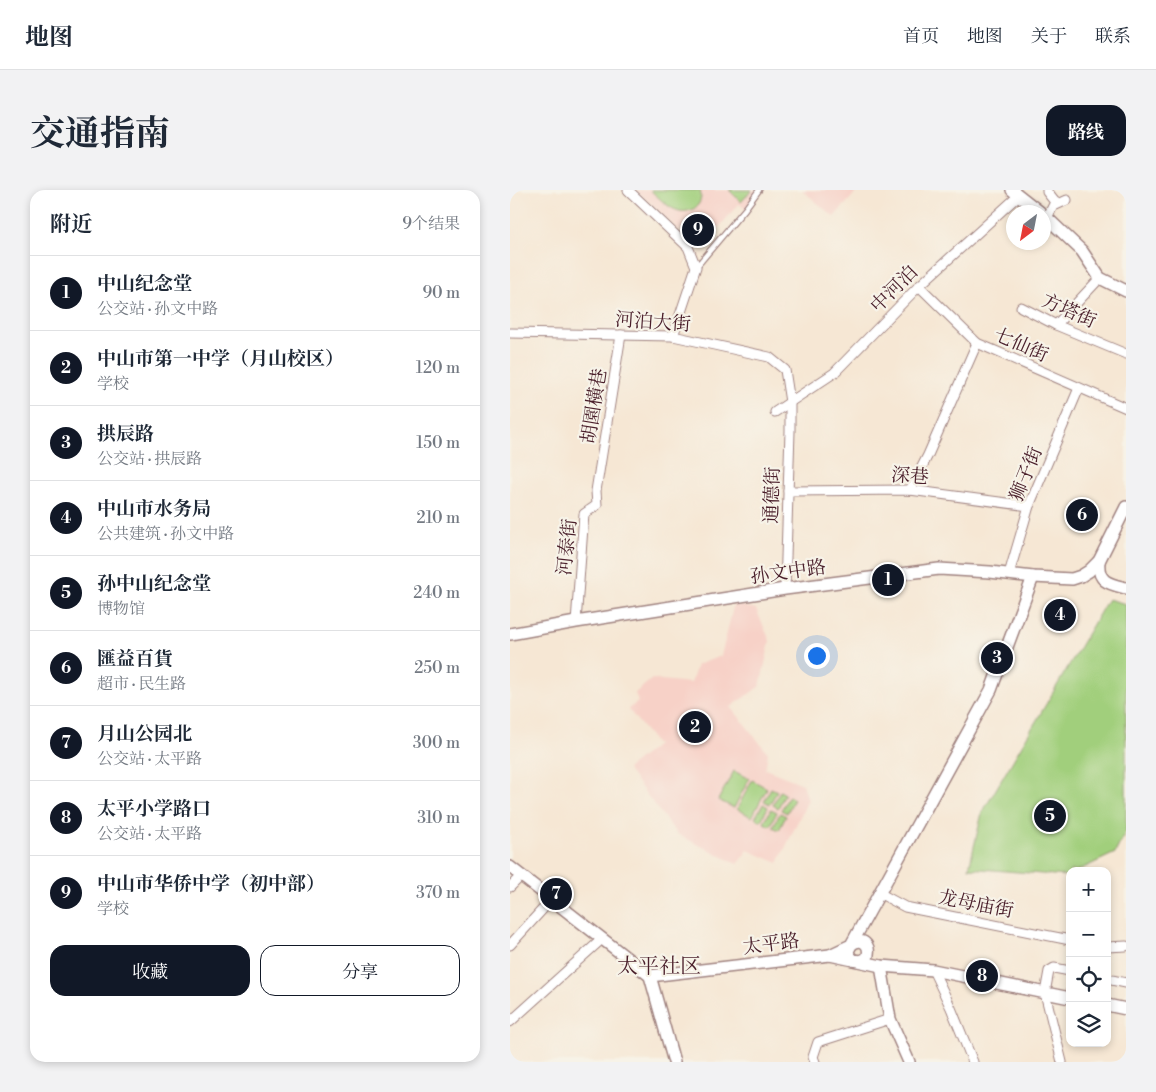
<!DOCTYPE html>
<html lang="zh">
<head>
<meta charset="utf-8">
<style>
  :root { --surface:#fff; --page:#f2f2f3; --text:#1f2937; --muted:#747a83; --line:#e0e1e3; --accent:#111827 }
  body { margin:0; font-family:"Libre Bodoni","Noto Serif SC",serif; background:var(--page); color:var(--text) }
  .controls { position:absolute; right:15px; bottom:15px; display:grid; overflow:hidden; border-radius:10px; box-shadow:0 2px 8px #0003 }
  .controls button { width:45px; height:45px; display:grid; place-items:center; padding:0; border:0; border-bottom:1px solid var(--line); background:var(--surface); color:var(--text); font:25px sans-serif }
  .compass { position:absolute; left:496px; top:15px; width:45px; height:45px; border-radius:50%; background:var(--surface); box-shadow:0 2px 8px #0003; rotate:212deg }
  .you { position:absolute; left:306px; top:465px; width:18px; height:18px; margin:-12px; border:4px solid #fff; border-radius:50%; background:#1a73e8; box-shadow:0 0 0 8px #1a73e833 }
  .badge { display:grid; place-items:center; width:32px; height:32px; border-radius:50%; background:var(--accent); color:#fff; font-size:16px; font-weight:700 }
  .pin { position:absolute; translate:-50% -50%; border:2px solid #fff; box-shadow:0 1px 5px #0006 }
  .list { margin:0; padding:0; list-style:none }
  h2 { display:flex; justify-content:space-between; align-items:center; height:65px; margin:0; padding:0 20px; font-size:21px }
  h2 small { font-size:16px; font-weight:400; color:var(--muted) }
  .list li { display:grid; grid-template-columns:32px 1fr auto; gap:15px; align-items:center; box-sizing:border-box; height:75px; padding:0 20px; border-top:1px solid var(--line) }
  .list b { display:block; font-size:19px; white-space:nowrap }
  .list p { margin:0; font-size:16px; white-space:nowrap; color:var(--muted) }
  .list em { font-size:16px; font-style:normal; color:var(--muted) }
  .actions { display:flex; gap:10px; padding:15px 20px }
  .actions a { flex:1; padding:11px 0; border:1px solid var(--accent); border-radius:15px; text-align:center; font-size:18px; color:var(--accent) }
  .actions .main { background:var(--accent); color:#fff }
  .icon { flex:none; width:28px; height:28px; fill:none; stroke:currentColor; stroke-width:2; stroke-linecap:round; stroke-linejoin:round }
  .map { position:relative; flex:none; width:616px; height:872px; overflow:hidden; border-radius:15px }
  header { display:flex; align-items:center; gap:30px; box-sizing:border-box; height:70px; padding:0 25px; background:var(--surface); border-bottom:1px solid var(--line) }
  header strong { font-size:24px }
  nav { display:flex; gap:28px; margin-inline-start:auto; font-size:18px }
  .intro { display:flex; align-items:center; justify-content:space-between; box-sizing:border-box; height:120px; padding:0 30px }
  h1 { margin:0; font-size:35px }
  .button { padding:12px 22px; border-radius:15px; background:var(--accent); color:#fff; font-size:18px; font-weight:700 }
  main { display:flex; gap:30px; padding:0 30px }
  aside { flex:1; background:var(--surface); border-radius:15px; box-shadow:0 2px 8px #0003 }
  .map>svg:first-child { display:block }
</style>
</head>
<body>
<header>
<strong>地图</strong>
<nav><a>首页</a><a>地图</a><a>关于</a><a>联系</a></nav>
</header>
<div class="intro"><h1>交通指南</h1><a class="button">路线</a></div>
<main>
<aside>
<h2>附近<small>9个结果</small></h2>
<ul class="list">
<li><span class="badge">1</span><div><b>中山纪念堂</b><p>公交站 · 孙文中路</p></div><em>90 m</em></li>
<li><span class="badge">2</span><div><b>中山市第一中学（月山校区）</b><p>学校</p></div><em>120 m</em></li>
<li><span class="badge">3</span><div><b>拱辰路</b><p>公交站 · 拱辰路</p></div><em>150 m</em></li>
<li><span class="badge">4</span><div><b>中山市水务局</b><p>公共建筑 · 孙文中路</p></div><em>210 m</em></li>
<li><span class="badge">5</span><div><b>孙中山纪念堂</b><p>博物馆</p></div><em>240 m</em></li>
<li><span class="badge">6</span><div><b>匯益百貨</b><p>超市 · 民生路</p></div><em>250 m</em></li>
<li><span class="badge">7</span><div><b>月山公园北</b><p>公交站 · 太平路</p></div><em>300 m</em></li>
<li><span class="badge">8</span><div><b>太平小学路口</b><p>公交站 · 太平路</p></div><em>310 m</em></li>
<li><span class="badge">9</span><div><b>中山市华侨中学（初中部）</b><p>学校</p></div><em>370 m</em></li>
</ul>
<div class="actions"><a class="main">收藏</a><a>分享</a></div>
</aside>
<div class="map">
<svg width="616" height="872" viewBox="0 0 616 872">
  <rect width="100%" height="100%" fill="#f7f3e8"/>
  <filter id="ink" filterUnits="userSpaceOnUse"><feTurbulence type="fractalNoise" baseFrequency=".02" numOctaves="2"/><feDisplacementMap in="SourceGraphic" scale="10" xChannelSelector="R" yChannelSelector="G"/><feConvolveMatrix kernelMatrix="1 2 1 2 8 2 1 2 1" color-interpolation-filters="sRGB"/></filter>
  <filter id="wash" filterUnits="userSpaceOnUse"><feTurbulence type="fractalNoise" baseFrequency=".0096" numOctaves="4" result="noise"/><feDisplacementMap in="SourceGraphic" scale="20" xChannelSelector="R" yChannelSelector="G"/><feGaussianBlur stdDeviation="1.12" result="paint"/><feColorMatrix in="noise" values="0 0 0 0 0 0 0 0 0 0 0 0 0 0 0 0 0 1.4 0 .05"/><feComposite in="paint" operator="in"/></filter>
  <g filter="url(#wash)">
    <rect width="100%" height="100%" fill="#f6e7d4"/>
    <g fill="#f7d1c7">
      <polygon points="126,0 253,0 238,21 229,14 190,59"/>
      <polygon points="292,0 348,0 324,27"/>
      <polygon points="224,414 246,419 260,451 250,496 221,517 258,563 255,579 293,594 298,610 268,673 238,660 227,674 167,644 117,579 147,555 118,519 128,512 125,503 142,489 181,493 187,475 211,466"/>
    </g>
    <g fill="#a1cf7c" stroke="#767754">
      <path d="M140,0H190C192,7 191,13 185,18C167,29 153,11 140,0Z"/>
      <polygon points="219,0 242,0 231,12"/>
      <polygon points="598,409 616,414 616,641 605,663 567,681 560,681 560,684 556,686 459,678 472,623"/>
      <polygon points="224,581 239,589 224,618 208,610"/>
      <polygon points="242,590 257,598 242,627 227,619"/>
      <polygon points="261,598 267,601 260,614 254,611"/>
      <polygon points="270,601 275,604 268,618 263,615"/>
      <polygon points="279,606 284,609 277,623 271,620"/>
      <polygon points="253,614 258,617 251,631 245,628"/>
      <polygon points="261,619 267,622 260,636 254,633"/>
      <polygon points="270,623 276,626 269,640 263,637"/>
    </g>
  </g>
  <g filter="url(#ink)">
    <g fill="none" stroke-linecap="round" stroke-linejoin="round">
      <g stroke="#a08380" stroke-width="7">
        <polyline id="service" points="187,76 235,19 249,0"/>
      </g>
      <g stroke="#a08380" stroke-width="11">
        <g id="minor">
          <polyline points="118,0 178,57 186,77 163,146"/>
          <polyline points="537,0 537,2 545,12 537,28"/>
          <polyline points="544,16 557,10"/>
          <polyline points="409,96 467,153 616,218"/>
          <polyline points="511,117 546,135 616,164"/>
          <polyline points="546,135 590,88"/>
          <polyline points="0,143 163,146 259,167 275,180 280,212 280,241 275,399"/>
          <polyline points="265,222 324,183 409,96 508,6"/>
          <polyline points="400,300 418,265 467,153"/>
          <polyline points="278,301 400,300 519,316"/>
          <polyline points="499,384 519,316 569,198"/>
          <polyline points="66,432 74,324 87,315 86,301 111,145"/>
          <polyline points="0,697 11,686"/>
          <polyline points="369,703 395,717 560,750"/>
          <polyline points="0,755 42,709"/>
          <polyline points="597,757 616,756"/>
          <polyline points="423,780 441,818 463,872"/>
          <polyline points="597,789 616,793"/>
          <polyline points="0,832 92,749"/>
          <polyline points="305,872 303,867 308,852 380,829"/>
          <polyline points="552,872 535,803 539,781 544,778 560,781"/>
        </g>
      </g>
      <g stroke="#a08380" stroke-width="14">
        <g id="tertiary">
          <polyline points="502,0 530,22"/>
          <polyline points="534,25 572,61 590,88 616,101"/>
          <path d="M589,371C587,392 599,394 616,398"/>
          <polyline points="0,444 66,432 275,399 429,379 480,382 523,387 562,389 571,386 579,381 589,371 616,317"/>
          <polyline points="0,677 140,786 320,765 371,776 423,780 560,808"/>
          <path d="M320,765L341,755C352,746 362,755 357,768L351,771L343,770L339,765L338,761L341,755L481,500L523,387"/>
          <polyline points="371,776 380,829 399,872"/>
          <polyline points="140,786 164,872"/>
          <polyline points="597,815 616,819"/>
        </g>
      </g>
      <use href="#service" stroke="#fff" stroke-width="4.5"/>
      <use href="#minor" stroke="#fff" stroke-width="9"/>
      <use href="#tertiary" stroke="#fff" stroke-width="11"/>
    </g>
  </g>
  <g text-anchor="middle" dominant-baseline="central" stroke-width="4.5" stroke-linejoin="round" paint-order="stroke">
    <g font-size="19" fill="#4a1f2b" stroke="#f7f3e8">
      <text transform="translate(384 99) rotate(-45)">中河泊</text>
      <text transform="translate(559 121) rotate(24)">方塔街</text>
      <text transform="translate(143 132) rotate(4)">河泊大街</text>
      <text transform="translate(511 155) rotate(24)">七仙街</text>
      <text transform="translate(84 216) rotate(-81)">胡園橫巷</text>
      <text transform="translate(516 284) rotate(-68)">狮子街</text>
      <text transform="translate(400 286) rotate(4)">深巷</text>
      <text transform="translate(262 305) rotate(-88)">通德街</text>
      <text transform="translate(57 357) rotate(-84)">河泰街</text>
      <text transform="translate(278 382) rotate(-8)">孙文中路</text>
      <text transform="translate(466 714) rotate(11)">龙母庙街</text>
      <text transform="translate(261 754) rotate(-7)">太平路</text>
    </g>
    <g font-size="21" fill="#4a1f2b" stroke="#f7f3e8">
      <text x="149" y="777">太平社区</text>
    </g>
  </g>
</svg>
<div class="controls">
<button>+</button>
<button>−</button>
<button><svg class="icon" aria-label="locate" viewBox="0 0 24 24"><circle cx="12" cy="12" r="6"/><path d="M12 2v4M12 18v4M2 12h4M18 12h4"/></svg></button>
<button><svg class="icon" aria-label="layers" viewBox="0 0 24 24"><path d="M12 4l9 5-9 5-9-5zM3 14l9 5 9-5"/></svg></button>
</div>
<svg class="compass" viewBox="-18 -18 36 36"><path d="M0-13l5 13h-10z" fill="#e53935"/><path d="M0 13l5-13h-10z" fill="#747a83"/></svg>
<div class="you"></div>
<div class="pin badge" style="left:378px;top:390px">1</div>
<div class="pin badge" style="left:185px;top:537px">2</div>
<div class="pin badge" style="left:487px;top:468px">3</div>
<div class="pin badge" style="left:550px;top:425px">4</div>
<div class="pin badge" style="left:540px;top:626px">5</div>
<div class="pin badge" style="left:572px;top:325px">6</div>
<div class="pin badge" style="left:46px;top:704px">7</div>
<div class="pin badge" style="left:472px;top:786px">8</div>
<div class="pin badge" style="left:188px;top:40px">9</div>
</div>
</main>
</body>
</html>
